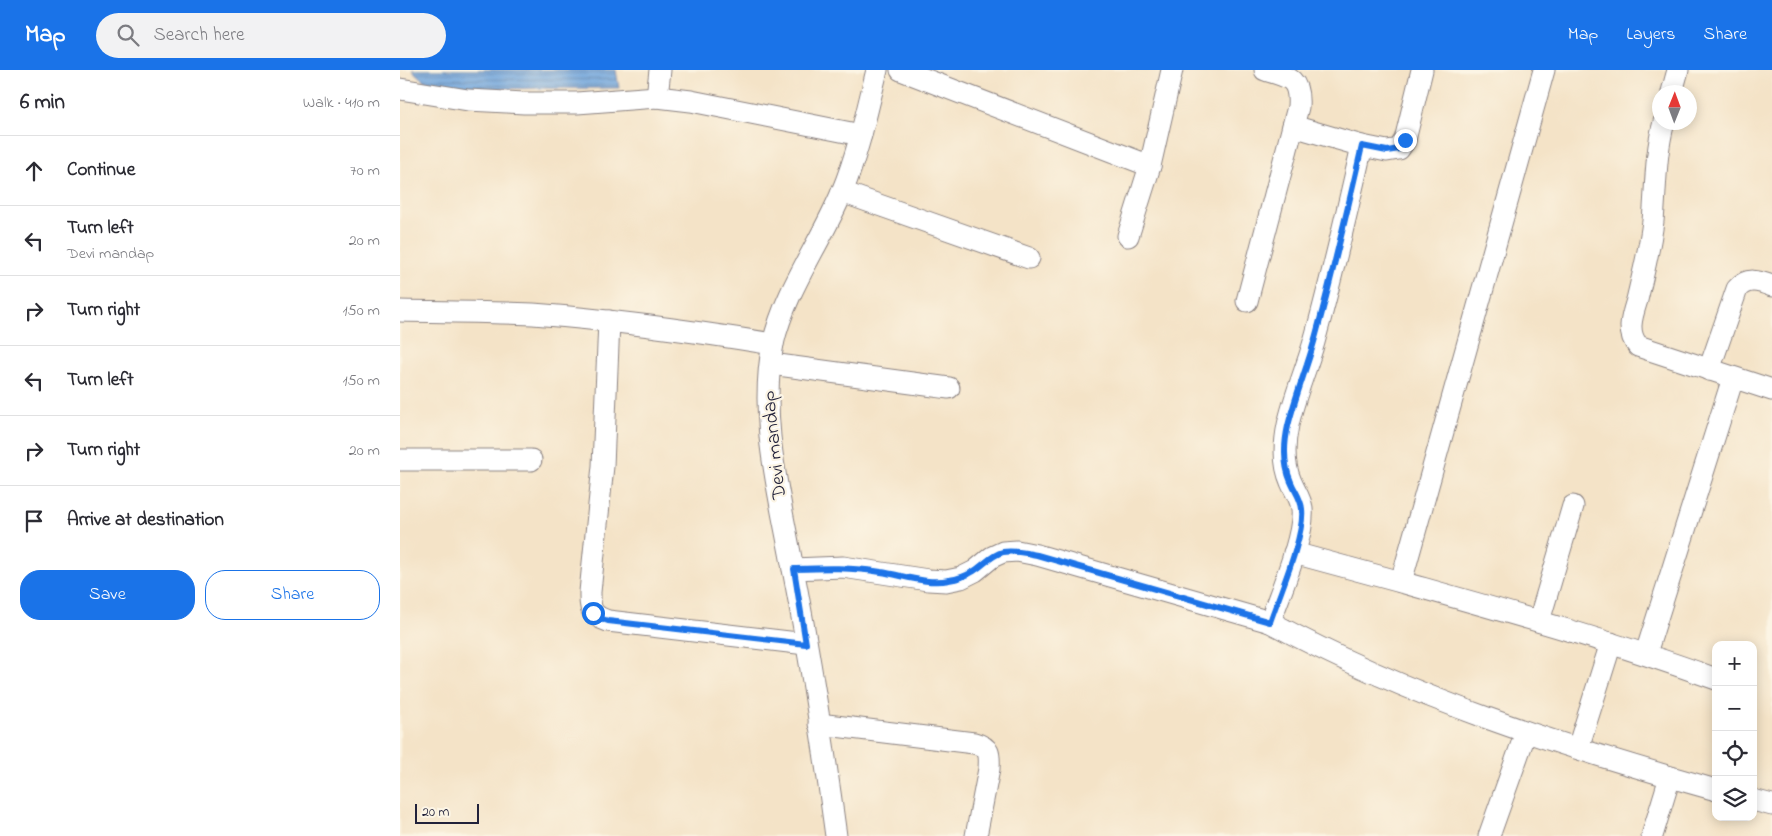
<!DOCTYPE html>
<html lang="en">
<head>
<meta charset="utf-8">
<style>
  :root { --surface:#fff; --page:#f2f2f3; --text:#2b2b33; --muted:#7c7c81; --line:#e1e1e2; --accent:#1a73e8 }
  body { margin:0; font-family:"Indie Flower",sans-serif; background:var(--page); color:var(--text) }
  .controls { position:absolute; right:15px; bottom:15px; display:grid; overflow:hidden; border-radius:10px; box-shadow:0 2px 12px #0003 }
  .controls button { width:45px; height:45px; display:grid; place-items:center; padding:0; border:0; border-bottom:1px solid var(--line); background:var(--surface); color:var(--text); font:25px sans-serif }
  .compass { position:absolute; left:1252px; top:15px; width:45px; height:45px; border-radius:50%; background:var(--surface); box-shadow:0 2px 12px #0003; rotate:1deg }
  .scale { position:absolute; left:15px; bottom:12px; width:64px; box-sizing:border-box; padding-left:5px; border:2px solid #22223b; border-top:0; font-size:14px; line-height:18px; white-space:nowrap; color:#22223b; -webkit-text-stroke:4px #fcf5e5; paint-order:stroke }
  .stop { position:absolute; width:15px; height:15px; margin:-11px; border:4px solid #1a73e8; border-radius:50%; background:#fff }
  .stop.end { background:#1a73e8; border-color:#fff; box-shadow:0 1px 5px #0008 }
  .list { margin:0; padding:0; list-style:none }
  h2 { display:flex; justify-content:space-between; align-items:center; height:65px; margin:0; padding:0 20px; font-size:21px }
  h2 small { font-size:16px; font-weight:400; color:var(--muted) }
  .list li { display:grid; grid-template-columns:32px 1fr auto; gap:15px; align-items:center; box-sizing:border-box; height:70px; padding:0 20px; border-top:1px solid var(--line) }
  .list b { display:block; font-size:19px; white-space:nowrap }
  .list p { margin:0; font-size:16px; white-space:nowrap; color:var(--muted) }
  .list em { font-size:16px; font-style:normal; color:var(--muted) }
  .actions { display:flex; gap:10px; padding:15px 20px }
  .actions a { flex:1; padding:11px 0; border:1px solid var(--accent); border-radius:20px; text-align:center; font-size:18px; color:var(--accent) }
  .actions .main { background:var(--accent); color:#fff }
  .icon { flex:none; width:28px; height:28px; fill:none; stroke:currentColor; stroke-width:2; stroke-linecap:round; stroke-linejoin:round }
  .map { position:relative; flex:none; width:1372px; height:766px; overflow:hidden }
  header { display:flex; align-items:center; gap:30px; box-sizing:border-box; height:70px; padding:0 25px; background:var(--accent); color:#fff }
  header strong { font-size:24px }
  nav { display:flex; gap:28px; margin-inline-start:auto; font-size:18px }
  .search { width:350px; height:45px; background:var(--page); display:flex; align-items:center; gap:12px; box-sizing:border-box; padding:0 18px; border-radius:28px; color:var(--muted); font-size:19px }
  main { display:flex }
  aside { flex:1; background:var(--surface) }
  .map>svg:first-child { display:block }
</style>
</head>
<body>
<header>
<strong>Map</strong>
<div class="search"><svg class="icon" aria-label="search" viewBox="0 0 24 24"><circle cx="10" cy="10" r="6"/><path d="M15 15l6 6"/></svg>Search here</div>
<nav><a>Map</a><a>Layers</a><a>Share</a></nav>
</header>
<main>
<aside>
<h2>6 min<small>Walk · 410 m</small></h2>
<ul class="list">
<li><svg class="icon" aria-label="ahead" viewBox="0 0 24 24"><path d="M12 20V5M6 11l6-6 6 6"/></svg><div><b>Continue</b></div><em>70 m</em></li>
<li><svg class="icon" aria-label="left" viewBox="0 0 24 24"><path d="M17 20v-9H6M10 6l-5 5 5 5"/></svg><div><b>Turn left</b><p>Devi mandap</p></div><em>20 m</em></li>
<li><svg class="icon" aria-label="right" viewBox="0 0 24 24"><path d="M7 20v-9h11M14 6l5 5-5 5"/></svg><div><b>Turn right</b></div><em>150 m</em></li>
<li><svg class="icon" aria-label="left" viewBox="0 0 24 24"><path d="M17 20v-9H6M10 6l-5 5 5 5"/></svg><div><b>Turn left</b></div><em>150 m</em></li>
<li><svg class="icon" aria-label="right" viewBox="0 0 24 24"><path d="M7 20v-9h11M14 6l5 5-5 5"/></svg><div><b>Turn right</b></div><em>20 m</em></li>
<li><svg class="icon" aria-label="arrive" viewBox="0 0 24 24"><path d="M6 21V4h12l-3 4 3 4H6"/></svg><div><b>Arrive at destination</b></div></li>
</ul>
<div class="actions"><a class="main">Save</a><a>Share</a></div>
</aside>
<div class="map">
<svg width="1372" height="766" viewBox="0 0 1372 766">
  <defs>
    <pattern id="water-rules" width="6" height="5" patternUnits="userSpaceOnUse" patternTransform="scale(1.25)"><rect width="6" height="5" fill="#70a4dc"/><path d="M0 2.5h6" fill="none" stroke="#5c85b4"/></pattern>
  </defs>
  <rect width="100%" height="100%" fill="#fcf5e5"/>
  <filter id="ink" filterUnits="userSpaceOnUse"><feTurbulence type="fractalNoise" baseFrequency=".02" numOctaves="2"/><feDisplacementMap in="SourceGraphic" scale="10" xChannelSelector="R" yChannelSelector="G"/><feConvolveMatrix kernelMatrix="1 2 1 2 8 2 1 2 1" color-interpolation-filters="sRGB"/></filter>
  <filter id="wash" filterUnits="userSpaceOnUse"><feTurbulence type="fractalNoise" baseFrequency=".0096" numOctaves="4" result="noise"/><feDisplacementMap in="SourceGraphic" scale="20" xChannelSelector="R" yChannelSelector="G"/><feGaussianBlur stdDeviation="1.12" result="paint"/><feColorMatrix in="noise" values="0 0 0 0 0 0 0 0 0 0 0 0 0 0 0 0 0 1.4 0 .05"/><feComposite in="paint" operator="in"/></filter>
  <g filter="url(#wash)">
    <rect width="100%" height="100%" fill="#f4e3c7"/>
    <polygon fill="url(#water-rules)" stroke="#49638c" points="12,0 216,0 219,18 33,19"/>
  </g>
  <g filter="url(#ink)">
    <g fill="none" stroke-linecap="round" stroke-linejoin="round">
      <g stroke="#8b8281" stroke-width="23">
        <g id="street">
          <polyline points="501,0 750,96"/>
          <polyline points="0,19 68,30 124,33 177,33 257,27 291,31 461,65"/>
          <polyline points="1272,22 1278,0"/>
          <polyline points="257,27 260,0"/>
          <path d="M1264,52C1255,85 1256,118 1253,151C1250,178 1243,204 1237,230C1232,246 1226,262 1238,276L1372,320"/>
          <polyline points="893,56 962,76"/>
          <polyline points="442,122 629,188"/>
          <polyline points="728,166 750,96 772,0"/>
          <path d="M847,231L898,37C900,9 890,7 865,0"/>
          <path d="M0,241C44,242 89,242 133,244C214,250 293,261 373,274"/>
          <path d="M209,251L203,396L190,522C190,539 190,545 208,551L406,574"/>
          <polyline points="371,294 549,318"/>
          <path d="M1309,300L1337,219C1347,207 1359,211 1372,216"/>
          <polyline points="0,390 131,390"/>
          <path d="M894,483L1001,512C1049,341 1095,170 1144,0"/>
          <path d="M393,499L443,497L528,510L546,511L561,508L575,501L592,487L603,482L617,481L637,485L870,552C879,525 905,466 902,439C901,428 895,422 891,412C883,394 884,374 888,355C894,327 906,300 914,272C932,207 947,142 962,76L987,81L999,79L1005,70L1022,0"/>
          <path d="M1001,512C1107,542 1212,571 1316,609"/>
          <polyline points="1139,551 1173,436"/>
          <path d="M870,552C1010,628 1163,677 1316,720"/>
          <polyline points="1246,583 1333,308"/>
          <path d="M419,654L574,673C590,677 590,684 589,699L576,766"/>
          <polyline points="1178,678 1211,573"/>
          <polyline points="1353,730 1372,735"/>
          <path d="M436,766C424,677 410,587 393,499C380,426 358,349 373,274C385,220 421,173 442,122C458,83 467,41 477,0"/>
          <polyline points="1089,766 1126,662"/>
          <polyline points="1252,766 1270,707"/>
        </g>
      </g>
      <use href="#street" stroke="#fff" stroke-width="21"/>
    </g>
  </g>
  <g fill="none" stroke-linecap="round" stroke-linejoin="round" filter="url(#ink)">
    <path stroke="#1a73e8" stroke-width="6" d="M193,543L200,548L208,551L406,574L394,499C424,498 451,497 481,502C502,505 528,515 549,510C558,509 566,506 574,501C584,495 591,485 603,482C614,480 625,483 637,485L870,552C879,525 905,466 902,439C901,428 895,422 891,412C883,394 884,374 888,356C895,327 906,300 914,272C932,207 947,142 962,76L987,81L999,79L1005,70"/>
  </g>
  <g text-anchor="middle" dominant-baseline="central" stroke-width="4.5" stroke-linejoin="round" paint-order="stroke">
    <g font-size="20" fill="#22223b" stroke="#fcf5e5">
      <text transform="translate(375 375) rotate(-96)">Devi mandap</text>
    </g>
  </g>
</svg>
<div class="controls">
<button>+</button>
<button>−</button>
<button><svg class="icon" aria-label="locate" viewBox="0 0 24 24"><circle cx="12" cy="12" r="6"/><path d="M12 2v4M12 18v4M2 12h4M18 12h4"/></svg></button>
<button><svg class="icon" aria-label="layers" viewBox="0 0 24 24"><path d="M12 4l9 5-9 5-9-5zM3 14l9 5 9-5"/></svg></button>
</div>
<svg class="compass" viewBox="-18 -18 36 36"><path d="M0-13l5 13h-10z" fill="#e53935"/><path d="M0 13l5-13h-10z" fill="#7c7c81"/></svg>
<div class="scale">20 m</div>
<div class="stop" style="left:193px;top:543px"></div>
<div class="stop end" style="left:1005px;top:70px"></div>
</div>
</main>
</body>
</html>
